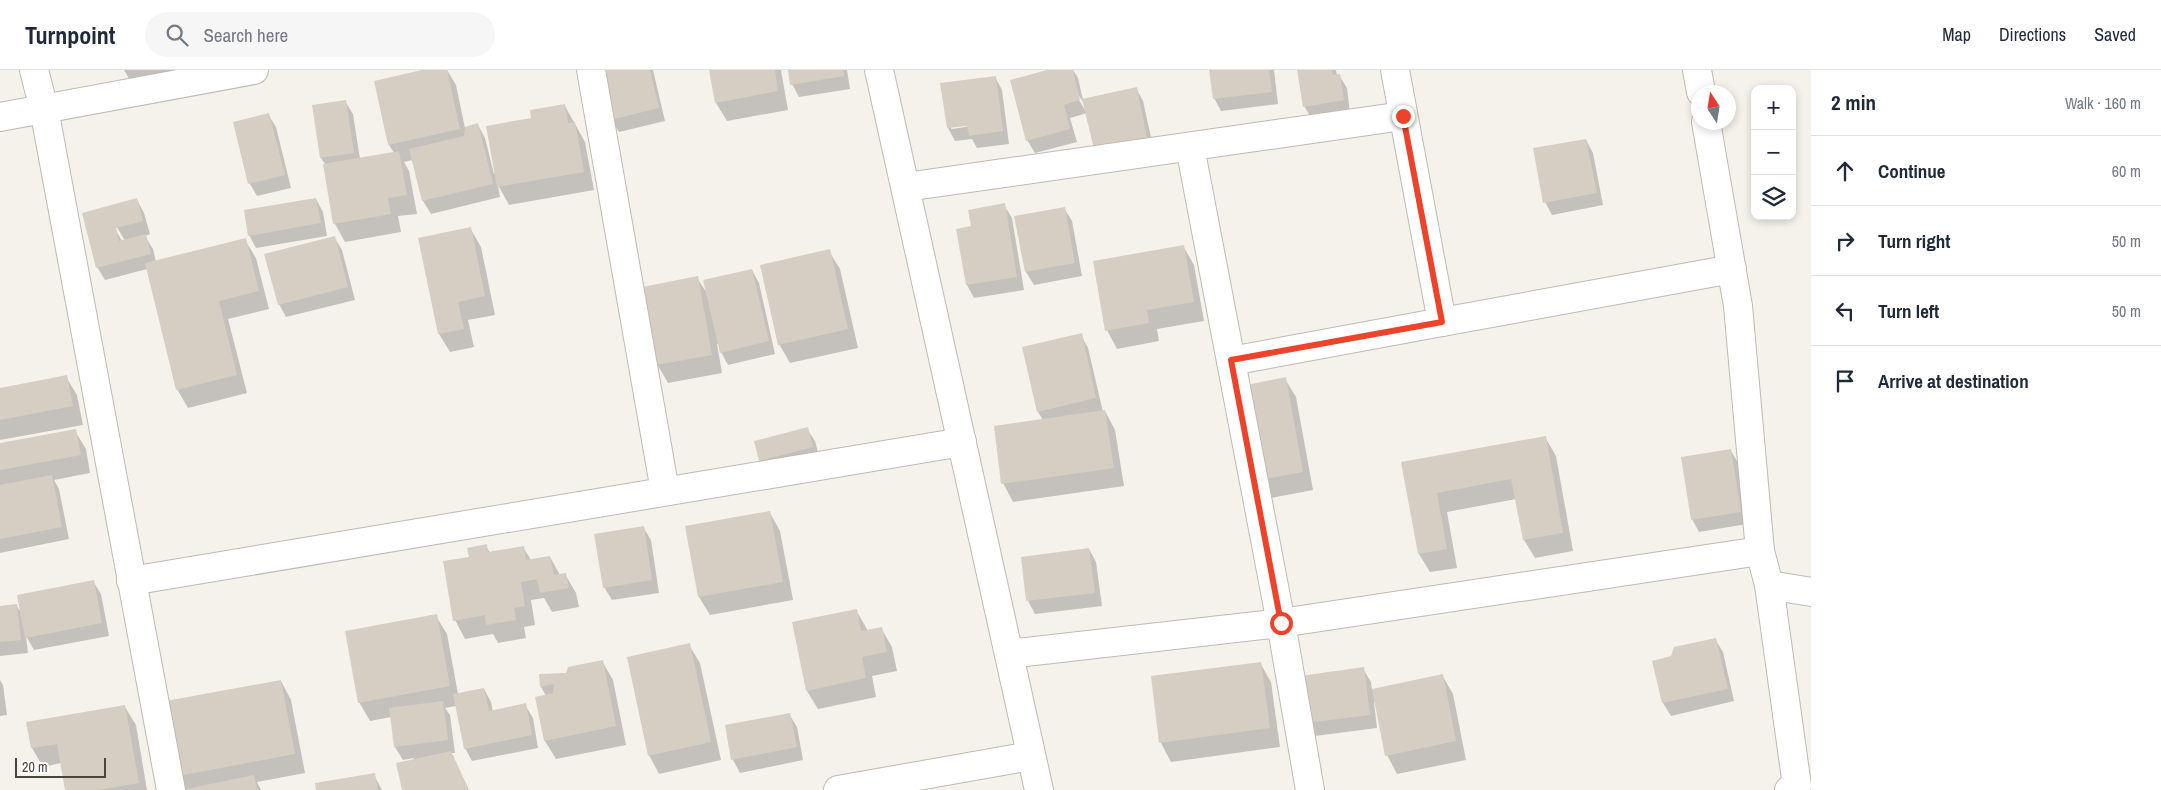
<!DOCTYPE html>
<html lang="en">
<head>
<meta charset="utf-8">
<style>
  :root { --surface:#fff; --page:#f6f6f7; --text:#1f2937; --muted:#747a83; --line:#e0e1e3 }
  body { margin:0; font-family:"Archivo Narrow",sans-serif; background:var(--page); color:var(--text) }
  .controls { position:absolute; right:15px; top:15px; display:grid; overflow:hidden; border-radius:10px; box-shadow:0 2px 8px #0003 }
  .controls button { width:45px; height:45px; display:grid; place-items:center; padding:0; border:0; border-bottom:1px solid var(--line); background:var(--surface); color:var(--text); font:25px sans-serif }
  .compass { position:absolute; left:1691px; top:15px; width:45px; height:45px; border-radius:50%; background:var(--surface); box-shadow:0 2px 8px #0003; rotate:348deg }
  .scale { position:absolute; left:15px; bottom:12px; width:91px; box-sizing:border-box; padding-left:5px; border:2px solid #49433a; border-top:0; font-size:14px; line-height:18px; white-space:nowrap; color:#49433a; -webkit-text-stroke:4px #fff; paint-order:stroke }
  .stop { position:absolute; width:15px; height:15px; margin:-11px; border:4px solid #ed432b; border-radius:50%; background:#fff }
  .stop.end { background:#ed432b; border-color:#fff; box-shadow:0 1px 5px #0008 }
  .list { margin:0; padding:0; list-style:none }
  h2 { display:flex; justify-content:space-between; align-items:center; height:65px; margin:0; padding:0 20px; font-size:21px }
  h2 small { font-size:16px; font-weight:400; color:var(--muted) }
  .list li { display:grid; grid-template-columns:32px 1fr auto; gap:15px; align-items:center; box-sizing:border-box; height:70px; padding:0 20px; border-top:1px solid var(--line) }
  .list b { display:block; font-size:19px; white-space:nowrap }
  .list em { font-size:16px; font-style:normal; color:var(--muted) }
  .icon { flex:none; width:28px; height:28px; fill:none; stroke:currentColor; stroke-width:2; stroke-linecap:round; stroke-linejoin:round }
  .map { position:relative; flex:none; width:1811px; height:720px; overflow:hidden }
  header { display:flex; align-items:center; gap:30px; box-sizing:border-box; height:70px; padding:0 25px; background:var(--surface); border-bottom:1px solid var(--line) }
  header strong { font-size:24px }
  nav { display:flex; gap:28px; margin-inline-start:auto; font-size:18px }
  .search { width:350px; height:45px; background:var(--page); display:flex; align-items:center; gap:12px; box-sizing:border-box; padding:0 18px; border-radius:28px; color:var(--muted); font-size:19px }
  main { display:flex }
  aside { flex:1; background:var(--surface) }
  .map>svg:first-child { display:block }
</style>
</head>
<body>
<header>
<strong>Turnpoint</strong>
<div class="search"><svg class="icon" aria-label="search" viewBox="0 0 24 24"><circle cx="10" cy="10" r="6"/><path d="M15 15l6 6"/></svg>Search here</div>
<nav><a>Map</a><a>Directions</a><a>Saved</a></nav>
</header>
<main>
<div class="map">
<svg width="1811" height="720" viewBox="0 0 1811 720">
  <rect width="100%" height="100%" fill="#f5f2ec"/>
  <g fill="#0003" fill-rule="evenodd">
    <polygon points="124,0 184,0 135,19"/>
    <polygon points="428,0 447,0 456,15 465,58 478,55 485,68 494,104 533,49 565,36 585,72 594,120 509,135 498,115 500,127 431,144 423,131 413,90 404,92 409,101 417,144 398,146 401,162 345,172 335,154 325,94 321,88 345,31 353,44 360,89 394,83 389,75"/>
    <polygon points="600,0 653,0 665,51 619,62 611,49"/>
    <polygon points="710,0 781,0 788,40 727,51 716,33"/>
    <polygon points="789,0 847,0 850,19 799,27 792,14"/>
    <path d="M1052,0H1073L1078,8L1083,30L1136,18L1143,31L1154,81L1087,43L1070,48L1077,72L1035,83L1027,70ZM1078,24L1086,37V42L1076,25Z"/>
    <polygon points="1210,0 1274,0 1278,34 1221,41 1214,28"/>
    <polygon points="1299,0 1336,0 1337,6 1339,5 1347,18 1350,43 1312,49 1304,36"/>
    <path d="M995,7L1002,20L1009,74L977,78L972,69L955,71L948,58L942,14ZM973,54V56L951,59V57Z"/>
    <polygon points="268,44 276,57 291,118 257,126 250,114"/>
    <polygon points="1586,70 1593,83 1603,135 1552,145 1545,132"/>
    <polygon points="316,129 323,142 327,166 256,178 249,165"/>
    <path d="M137,130L144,143L150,164L145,166L153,179L156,192L245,170L256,188L269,239L228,249L247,323L188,338L177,319L147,199L105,210L97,197L83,144ZM114,152L125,171H122L112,154Z"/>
    <polygon points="1004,135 1012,148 1024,220 974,228 967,215 972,158"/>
    <polygon points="1064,138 1072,151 1082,206 1034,215 1026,202"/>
    <polygon points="470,158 481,177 495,245 468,250 474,277 450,282 439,264"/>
    <polygon points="334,167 342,180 355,230 286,247 279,234"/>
    <polygon points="1183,176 1194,195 1204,251 1157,259 1159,271 1117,279 1107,260"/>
    <polygon points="829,181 840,199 858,278 790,293 779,274"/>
    <polygon points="752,200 759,213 775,284 728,295 721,282 719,274 717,274 722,303 668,313 657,294 697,208 707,223"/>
    <polygon points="1081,265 1088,278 1103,342 1105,341 1115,360 1124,416 1013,432 1003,413 1043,350 1038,342"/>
    <polygon points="66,307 77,325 83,355 0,370 0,319"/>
    <polygon points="1285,309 1296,327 1313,420 1271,428 1243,317"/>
    <polygon points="807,359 815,371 820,390 768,403 760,390"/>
    <polygon points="75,361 86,379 90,403 54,410 59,419 69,469 0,483 0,375"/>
    <polygon points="1545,367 1556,386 1573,481 1535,488 1524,470 1516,429 1447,442 1457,498 1430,502 1419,484 1402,393"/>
    <polygon points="1731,381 1738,393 1747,454 1699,462 1692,449"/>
    <polygon points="770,443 780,461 793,530 710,545 699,527 686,457"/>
    <polygon points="643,457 651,470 659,523 612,530 604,517"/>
    <polygon points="486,476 490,483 523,477 531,490 550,487 560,505 565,504 576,523 579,537 552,542 544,528 531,530 535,555 524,557 526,568 498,573 493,564 465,569 455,550 470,488"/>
    <polygon points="1089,479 1096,492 1102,536 1035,544 1028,531"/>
    <polygon points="93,511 101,524 109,566 34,580 26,566 28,583 0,586 0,537 16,535 22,544"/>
    <polygon points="856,540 868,561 881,558 892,577 897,601 872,606 876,627 818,639 807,621"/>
    <polygon points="436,546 447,564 458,624 484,619 491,632 493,642 525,635 533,648 538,678 472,691 465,678 456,636 445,638 450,645 455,683 451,683 469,720 403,720 414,688 403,690 395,677 391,647 370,651 359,632"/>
    <polygon points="1715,569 1723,582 1734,631 1671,646 1663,633 1654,591 1672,588"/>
    <polygon points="689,575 700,593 721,690 659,704 649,685"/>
    <polygon points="602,591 613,610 626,675 556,689 545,671 546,626 541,617 541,605 567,604"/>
    <polygon points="1260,593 1271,612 1280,677 1171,692 1161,673 1152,607"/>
    <polygon points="1363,599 1371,612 1372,620 1442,605 1453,624 1466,690 1397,704 1387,685 1376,631 1374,632 1377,658 1315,666 1308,653"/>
    <polygon points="0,610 3,615 7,645 0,646"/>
    <polygon points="281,611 291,630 305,703 257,712 261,720 182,720 175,706"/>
    <polygon points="125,637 136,655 147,720 66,720 61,693 43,697 32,678 28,653"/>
    <polygon points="789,644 797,657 803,690 740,703 733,690 726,656"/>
    <polygon points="374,705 382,720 317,720"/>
  </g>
  <g fill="#d6cec2">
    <polygon points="422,0 447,0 460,59 388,75 374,11"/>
    <polygon points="598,0 650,0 659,38 610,50"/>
    <polygon points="709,0 775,0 778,21 715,33"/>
    <polygon points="788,0 843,0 844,6 790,15"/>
    <polygon points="1047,0 1073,0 1080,30 1064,35 1070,59 1026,71 1010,10"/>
    <polygon points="1209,0 1269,0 1272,22 1213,29"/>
    <polygon points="1297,0 1332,0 1333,5 1340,4 1344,30 1303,37"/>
    <polygon points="996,6 1003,61 969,66 967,56 947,58 940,13"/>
    <polygon points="1137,17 1147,68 1094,79 1082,29"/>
    <polygon points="346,30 354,83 320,88 312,35"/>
    <polygon points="565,34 568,53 575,52 584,102 497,117 486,56 531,48 530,40"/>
    <polygon points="269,43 285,105 248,114 233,52"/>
    <polygon points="478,53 493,114 422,131 409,79 464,66 465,57"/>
    <polygon points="1586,69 1597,123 1543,133 1533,78"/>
    <polygon points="399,81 407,125 388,128 391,144 333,154 323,94"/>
    <polygon points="137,128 143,151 116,158 119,171 146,164 151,184 96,198 82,143"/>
    <polygon points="316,128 321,153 248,166 244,140"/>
    <polygon points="1005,133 1017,207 966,215 956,159 971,156 968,140"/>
    <polygon points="1065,137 1075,193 1025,202 1014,146"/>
    <polygon points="471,157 485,226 458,232 464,259 438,264 418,168"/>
    <polygon points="335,166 348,217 278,235 264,184"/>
    <polygon points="246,168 259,221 219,231 237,305 176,320 145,193"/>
    <polygon points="1184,175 1194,232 1147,240 1149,253 1105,261 1093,191"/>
    <polygon points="830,179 848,259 778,275 760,195"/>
    <polygon points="752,199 769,271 720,283 703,210"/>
    <polygon points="698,206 712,285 656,295 642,217"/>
    <polygon points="1082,263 1096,328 1037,342 1022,277"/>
    <polygon points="67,305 73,336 0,350 0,318"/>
    <polygon points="1286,307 1303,402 1259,410 1242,316"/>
    <polygon points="1105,340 1114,398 1001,414 994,356"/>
    <polygon points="808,357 813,377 759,391 754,371"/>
    <polygon points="76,359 81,385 0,400 0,373"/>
    <polygon points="1546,366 1563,463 1523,470 1511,409 1437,423 1447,479 1418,484 1401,392"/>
    <polygon points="1731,379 1741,442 1691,450 1681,387"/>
    <polygon points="52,405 62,457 0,469 0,415"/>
    <polygon points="770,441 783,512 698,527 685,456"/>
    <polygon points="644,456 652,510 603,518 594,464"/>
    <polygon points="487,474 488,482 524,476 526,490 550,486 554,505 566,503 569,518 540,523 537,509 521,512 525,536 514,538 516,550 486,555 485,545 453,551 443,491 469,487 467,478"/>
    <polygon points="1089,478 1095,523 1026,531 1021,487"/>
    <polygon points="94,510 102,553 25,568 17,525"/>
    <polygon points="17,534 21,570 0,572 0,536"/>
    <polygon points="857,539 861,561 882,557 887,582 862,587 866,608 806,621 792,552"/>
    <polygon points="437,544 450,616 358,633 345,561"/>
    <polygon points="1716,568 1728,619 1662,633 1652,591 1671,586 1674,577"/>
    <polygon points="690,573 711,672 648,686 627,587"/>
    <polygon points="603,590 616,656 544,671 535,627 553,623 554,614 540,617 539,604 566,603 568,597"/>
    <polygon points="1261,592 1270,658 1159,673 1151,606"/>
    <polygon points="1364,597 1370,645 1306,653 1300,606"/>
    <polygon points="1443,604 1456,671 1385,686 1372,619"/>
    <polygon points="281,610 295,684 173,707 160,632"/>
    <polygon points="484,618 489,641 526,633 532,665 464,679 453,624"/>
    <polygon points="443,631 448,670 394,677 389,638"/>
    <polygon points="125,635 139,713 98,720 65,720 57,674 31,678 26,652"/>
    <polygon points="790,643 797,677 731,690 725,655"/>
    <polygon points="451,681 469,720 402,720 396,693"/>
    <polygon points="375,703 378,720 316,720 315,713"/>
    <polygon points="254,705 257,720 186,720 186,719"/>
  </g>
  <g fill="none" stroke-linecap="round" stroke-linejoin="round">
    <g stroke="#c0baaf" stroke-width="30">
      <g id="street">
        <polyline points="34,0 44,39 171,720"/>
        <polyline points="591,0 665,421"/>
        <polyline points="879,0 1039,720"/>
        <polyline points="1395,0 1442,252 1732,199"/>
        <polyline points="1697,0 1701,22"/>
        <polyline points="0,47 254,0"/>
        <polyline points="1706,52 1738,236 1760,481 1769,515 1797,716 1789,720"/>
        <polyline points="1190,77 1281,553 1310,720"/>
        <polyline points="906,117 1403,46"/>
        <polyline points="1231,291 1442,252"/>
        <polyline points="131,511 962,372"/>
        <polyline points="1769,515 1811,522"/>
        <polyline points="1009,584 1281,553 1760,481"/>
        <polyline points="838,720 1031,686"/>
      </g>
    </g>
    <use href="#street" stroke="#fff" stroke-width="28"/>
  </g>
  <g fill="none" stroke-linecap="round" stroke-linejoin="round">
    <polyline stroke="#ed432b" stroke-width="6" points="1281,553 1231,290 1442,252 1403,46"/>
  </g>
</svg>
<div class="controls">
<button>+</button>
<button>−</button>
<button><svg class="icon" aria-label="layers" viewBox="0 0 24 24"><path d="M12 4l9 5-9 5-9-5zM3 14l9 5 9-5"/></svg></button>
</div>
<svg class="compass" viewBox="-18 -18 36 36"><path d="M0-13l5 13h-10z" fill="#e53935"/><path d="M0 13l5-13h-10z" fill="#747a83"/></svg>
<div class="scale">20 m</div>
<div class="stop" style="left:1281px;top:553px"></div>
<div class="stop end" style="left:1403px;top:46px"></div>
</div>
<aside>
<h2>2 min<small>Walk · 160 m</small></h2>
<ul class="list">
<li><svg class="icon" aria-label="ahead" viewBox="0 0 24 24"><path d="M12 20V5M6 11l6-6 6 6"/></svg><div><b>Continue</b></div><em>60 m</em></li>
<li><svg class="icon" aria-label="right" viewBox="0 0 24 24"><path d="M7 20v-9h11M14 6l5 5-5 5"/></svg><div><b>Turn right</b></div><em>50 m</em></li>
<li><svg class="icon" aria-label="left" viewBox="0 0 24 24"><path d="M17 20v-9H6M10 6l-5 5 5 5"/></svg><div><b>Turn left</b></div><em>50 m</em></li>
<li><svg class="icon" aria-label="arrive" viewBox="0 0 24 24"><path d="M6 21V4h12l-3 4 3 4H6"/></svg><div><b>Arrive at destination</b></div></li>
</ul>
</aside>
</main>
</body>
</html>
